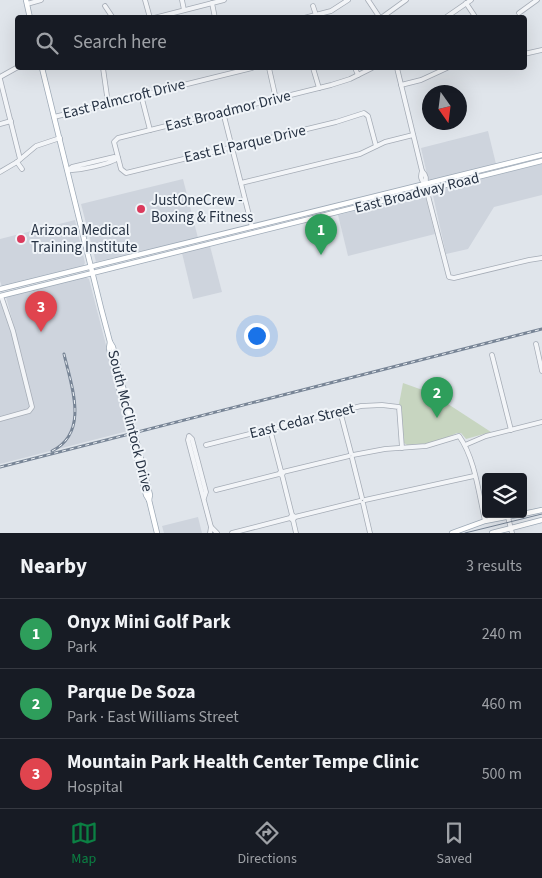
<!DOCTYPE html>
<html lang="en">
<head>
<meta charset="utf-8">
<style>
  :root { --surface:#171b24; --page:#20242c; --text:#f1f3f6; --muted:#9ea1a6; --line:#363941; --accent:#0b8043 }
  body { margin:0; font-family:"Source Sans 3",sans-serif; background:var(--page); color:var(--text) }
  .controls { position:absolute; right:15px; bottom:15px; display:grid; overflow:hidden; border-radius:5px; box-shadow:0 5px 20px #0002 }
  .controls button { width:45px; height:45px; display:grid; place-items:center; padding:0; border:0; border-bottom:1px solid var(--line); background:var(--surface); color:var(--text); font:25px sans-serif }
  .compass { position:absolute; left:422px; top:85px; width:45px; height:45px; border-radius:50%; background:var(--surface); box-shadow:0 5px 20px #0002; rotate:166deg }
  .you { position:absolute; left:256px; top:335px; width:18px; height:18px; margin:-12px; border:4px solid #fff; border-radius:50%; background:#1a73e8; box-shadow:0 0 0 8px #1a73e833 }
  .badge { display:grid; place-items:center; width:32px; height:32px; border-radius:50%; background:var(--accent); color:#fff; font-size:16px; font-weight:700 }
  .pin { position:absolute; translate:-50% -41px; filter:drop-shadow(0 1px 2px #0008) }
  .pin::after { content:''; position:absolute; top:26px; width:18px; height:15px; background:inherit; clip-path:polygon(0 0,100% 0,50% 100%) }
  .list { margin:0; padding:0; list-style:none }
  h2 { display:flex; justify-content:space-between; align-items:center; height:65px; margin:0; padding:0 20px; font-size:21px }
  h2 small { font-size:16px; font-weight:400; color:var(--muted) }
  .list li { display:grid; grid-template-columns:32px 1fr auto; gap:15px; align-items:center; box-sizing:border-box; height:70px; padding:0 20px; border-top:1px solid var(--line) }
  .list b { display:block; font-size:19px; white-space:nowrap }
  .list p { margin:0; font-size:16px; white-space:nowrap; color:var(--muted) }
  .list em { font-size:16px; font-style:normal; color:var(--muted) }
  .icon { flex:none; width:28px; height:28px; fill:none; stroke:currentColor; stroke-width:2; stroke-linecap:round; stroke-linejoin:round }
  .map { position:relative; flex:none; width:542px; height:533px; overflow:hidden }
  .search { position:absolute; background:var(--surface); box-shadow:0 5px 20px #0002; left:15px; right:15px; top:15px; height:55px; display:flex; align-items:center; gap:12px; box-sizing:border-box; padding:0 18px; border-radius:5px; color:var(--muted); font-size:19px }
  .sheet { height:275px; background:var(--surface) }
  nav { display:flex; justify-content:space-around; align-items:center; box-sizing:border-box; height:70px; border-top:1px solid var(--line); background:var(--surface); font-size:14px; color:var(--muted) }
  nav a { display:grid; justify-items:center; gap:2px }
  nav .on { color:var(--accent) }
  .map>svg:first-child { display:block }
</style>
</head>
<body>
<div class="map">
<svg width="542" height="533" viewBox="0 0 542 533">
  <rect width="100%" height="100%" fill="#e0e5eb"/>
  <g fill="#ced4dd">
    <polygon points="488,131 496,164 431,180 428,179 421,148"/>
    <polygon points="542,164 542,195 494,207 468,249 446,254 432,191"/>
    <polygon points="183,179 198,238 96,262 81,204"/>
    <polygon points="422,194 425,195 435,234 348,256 338,215"/>
    <polygon points="75,220 85,263 83,266 2,287 0,281 0,239"/>
    <polygon points="210,246 222,292 193,299 182,253"/>
    <polygon points="85,277 89,279 128,431 0,464 0,300 12,333 19,361 23,360 6,297"/>
    <polygon points="198,517 202,533 164,533 162,526"/>
  </g>
  <polygon fill="#c7d5c0" points="403,383 431,393 491,432 466,439 461,433 457,433 434,443 407,445 404,443 401,407 399,404"/>
  <g fill="none" stroke-linecap="round" stroke-linejoin="round">
    <g stroke="#a5acb6" stroke-width="5.5">
      <g id="minor">
        <polyline points="145,0 150,18"/>
        <polyline points="182,0 184,10"/>
        <polyline points="368,0 380,18"/>
        <polyline points="212,3 215,18"/>
        <polyline points="466,3 476,18"/>
        <polyline points="27,4 41,0"/>
        <polyline points="105,6 113,18"/>
        <polyline points="313,6 316,15"/>
        <polyline points="519,13 537,0"/>
        <polyline points="154,18 224,0"/>
        <polyline points="304,18 331,11 348,0"/>
        <polyline points="381,18 406,0"/>
        <polyline points="445,18 471,0"/>
        <polyline points="524,54 542,50"/>
        <polyline points="103,68 108,103"/>
        <polyline points="269,68 276,99"/>
        <polyline points="313,68 319,88"/>
        <polyline points="355,68 358,75"/>
        <polyline points="372,68 350,79 331,85 118,138 114,142 121,169 126,173 336,122 364,113 368,116 376,146"/>
        <path d="M397,68L422,171C420,177 421,180 425,184L449,277L454,278L529,260L542,258"/>
        <polyline points="0,77 18,67"/>
        <polyline points="0,79 20,159"/>
        <polyline points="401,85 421,80 447,68"/>
        <polyline points="141,95 150,130"/>
        <polyline points="223,112 252,227"/>
        <polyline points="54,117 252,68"/>
        <polyline points="0,124 11,121"/>
        <path d="M114,157L118,158C111,164 77,171 68,170L72,167Z"/>
        <polyline points="17,162 22,169"/>
        <path d="M422,171C426,175 427,179 425,184"/>
        <polyline points="0,172 17,162 36,146 60,138"/>
        <polyline points="241,183 360,154 385,142 413,135"/>
        <polyline points="536,344 542,371"/>
        <polyline points="492,355 511,430"/>
        <polyline points="340,411 351,453"/>
        <polyline points="0,419 29,411 32,407 13,331 1,296"/>
        <polyline points="270,429 281,471"/>
        <polyline points="206,445 361,406 382,405 399,407 402,448"/>
        <polyline points="465,445 486,436 542,422"/>
        <path d="M353,455L385,449L426,446L459,436C475,458 479,495 485,521"/>
        <polyline points="352,458 362,498"/>
        <polyline points="283,472 349,456"/>
        <polyline points="282,475 292,515"/>
        <polyline points="216,490 279,474 281,471 283,473 282,475 279,474"/>
        <polyline points="204,498 206,492 192,439 189,436 188,440 211,527 210,533"/>
        <polyline points="365,500 474,476"/>
        <polyline points="363,503 370,533"/>
        <polyline points="295,517 360,501"/>
        <polyline points="508,517 512,533"/>
        <polyline points="293,520 296,533"/>
        <polyline points="211,527 217,533"/>
        <polyline points="232,533 290,518 292,515 295,517 293,520 290,518"/>
      </g>
    </g>
    <g stroke="#9eaab7" stroke-width="6">
      <g id="major">
        <polyline points="26,0 30,18"/>
        <polyline points="42,68 101,308 110,342 113,347 150,495 149,500"/>
        <polyline points="0,289 542,155"/>
        <polyline points="0,296 542,161"/>
        <polyline points="110,342 109,348 146,495 149,500 157,533"/>
        <polyline points="523,514 542,510"/>
        <polyline points="452,533 485,521 522,514"/>
        <polyline points="492,533 542,520"/>
      </g>
    </g>
    <use href="#minor" stroke="#f3f5f8" stroke-width="4"/>
    <use href="#major" stroke="#fff" stroke-width="4.5"/>
    <polyline stroke="#788596" stroke-width="1" points="465,533 542,514"/>
    <g stroke="#788596" stroke-width="3">
      <g id="rail">
        <path d="M52,451C90,432 71,385 64,354"/>
        <polyline points="0,467 542,329"/>
      </g>
    </g>
    <use href="#rail" stroke="#f0f4f8" stroke-width="1" stroke-dasharray="4" stroke-linecap="butt"/>
  </g>
  <g fill="#db395c" stroke="#f0f4f8" stroke-width="2">
    <circle cx="141" cy="209" r="5"/>
    <circle cx="21" cy="239" r="5"/>
  </g>
  <g text-anchor="middle" dominant-baseline="central" stroke-width="4" stroke-linejoin="round" paint-order="stroke">
    <g font-size="15" fill="#273344" stroke="#f0f4f8">
      <text transform="translate(124 99) rotate(-14)">East Palmcroft Drive</text>
      <text transform="translate(228 111) rotate(-14)">East Broadmor Drive</text>
      <text transform="translate(245 144) rotate(-13)">East El Parque Drive</text>
      <text transform="translate(417 193) rotate(-14)">East Broadway Road</text>
      <text transform="translate(130 421) rotate(76)">South McClintock Drive</text>
      <text transform="translate(302 421) rotate(-14)">East Cedar Street</text>
    </g>
    <g font-size="15" fill="#273344" stroke="#f0f4f8" text-anchor="start">
      <text x="151" y="200">JustOneCrew -<tspan x="151" dy="17">Boxing &amp; Fitness</tspan></text>
      <text x="31" y="230">Arizona Medical<tspan x="31" dy="17">Training Institute</tspan></text>
    </g>
  </g>
</svg>
<div class="controls">
<button><svg class="icon" aria-label="layers" viewBox="0 0 24 24"><path d="M12 4l9 5-9 5-9-5zM3 14l9 5 9-5"/></svg></button>
</div>
<svg class="compass" viewBox="-18 -18 36 36"><path d="M0-13l5 13h-10z" fill="#e53935"/><path d="M0 13l5-13h-10z" fill="#9ea1a6"/></svg>
<div class="you"></div>
<div class="pin badge" style="left:321px;top:255px;background:#2e9e5b">1</div>
<div class="pin badge" style="left:437px;top:418px;background:#2e9e5b">2</div>
<div class="pin badge" style="left:41px;top:332px;background:#e0444e">3</div>
<div class="search"><svg class="icon" aria-label="search" viewBox="0 0 24 24"><circle cx="10" cy="10" r="6"/><path d="M15 15l6 6"/></svg>Search here</div>
</div>
<section class="sheet">
<h2>Nearby<small>3 results</small></h2>
<ul class="list">
<li><span class="badge" style="background:#2e9e5b">1</span><div><b>Onyx Mini Golf Park</b><p>Park</p></div><em>240 m</em></li>
<li><span class="badge" style="background:#2e9e5b">2</span><div><b>Parque De Soza</b><p>Park · East Williams Street</p></div><em>460 m</em></li>
<li><span class="badge" style="background:#e0444e">3</span><div><b>Mountain Park Health Center Tempe Clinic</b><p>Hospital</p></div><em>500 m</em></li>
</ul>
</section>
<nav>
<a class="on"><svg class="icon" aria-label="map" viewBox="0 0 24 24"><path d="M3 6l6-2 6 2 6-2v14l-6 2-6-2-6 2zM9 4v14M15 6v14"/></svg>Map</a>
<a><svg class="icon" aria-label="directions" viewBox="0 0 24 24"><path d="M12 3l9 9-9 9-9-9zM9 14v-3h6M13 9l2 2-2 2"/></svg>Directions</a>
<a><svg class="icon" aria-label="saved" viewBox="0 0 24 24"><path d="M7 4h10v16l-5-4-5 4z"/></svg>Saved</a>
</nav>
</body>
</html>
